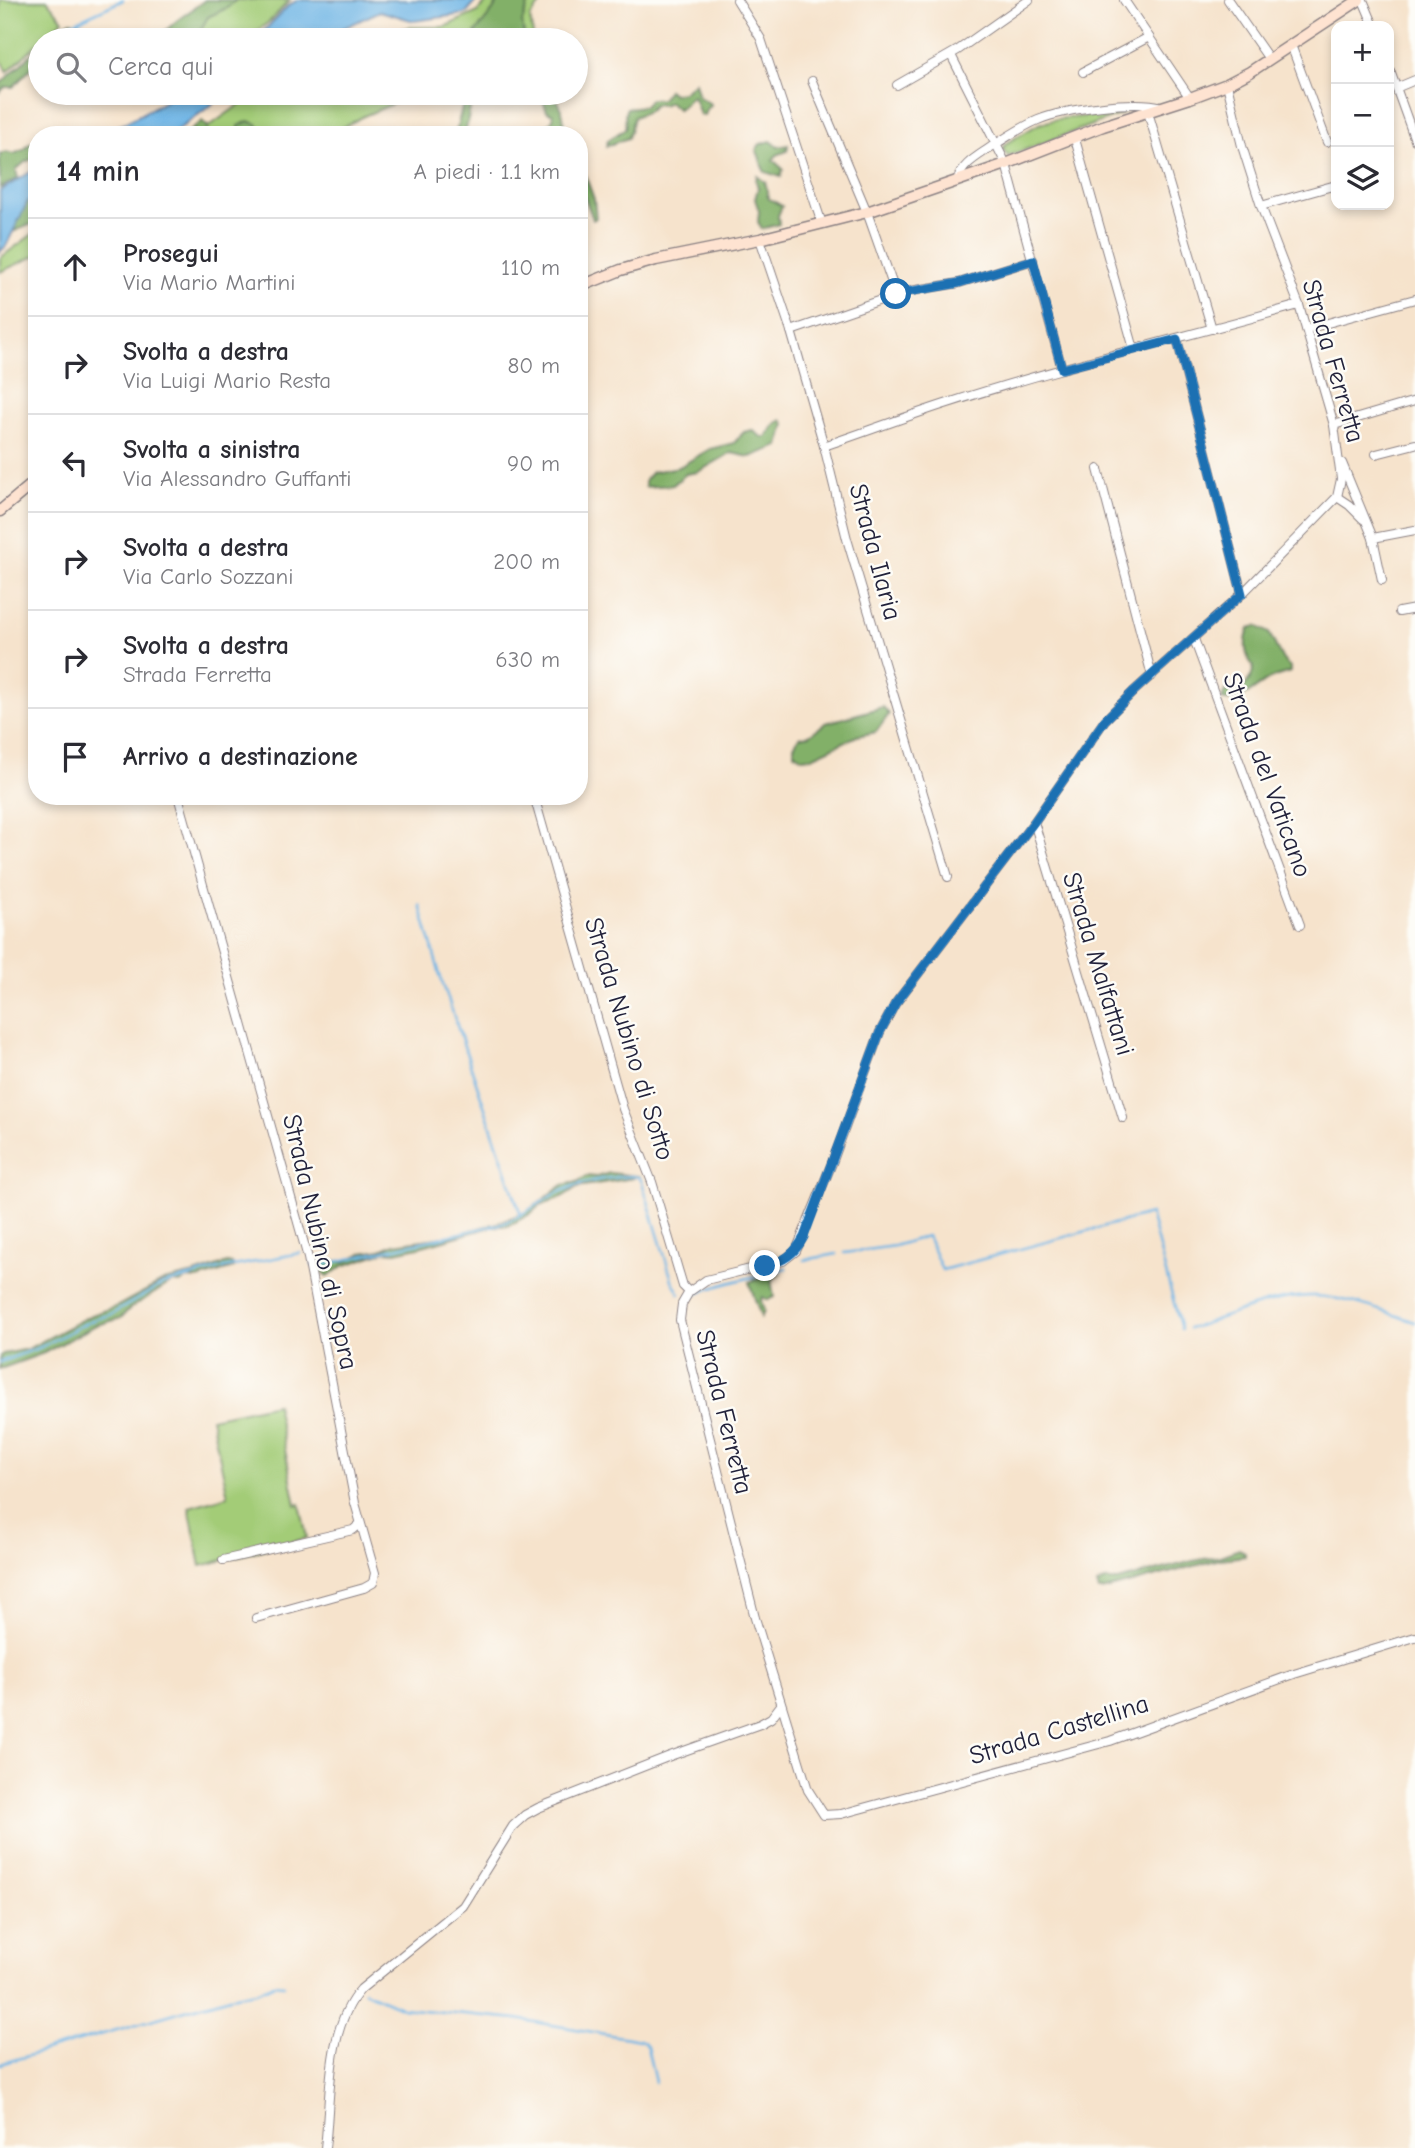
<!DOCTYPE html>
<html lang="it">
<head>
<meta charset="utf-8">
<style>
  :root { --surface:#fff; --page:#f2f2f3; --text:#2b2b33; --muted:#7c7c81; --line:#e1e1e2 }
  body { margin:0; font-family:"Comic Neue",sans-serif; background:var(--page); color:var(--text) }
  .controls { position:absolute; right:21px; top:21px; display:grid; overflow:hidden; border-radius:14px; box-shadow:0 4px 10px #0003 }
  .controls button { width:63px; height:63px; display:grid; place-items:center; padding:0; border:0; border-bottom:2px solid var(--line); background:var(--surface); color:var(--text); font:35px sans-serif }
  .stop { position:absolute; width:21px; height:21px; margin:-16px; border:5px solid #1f6fb2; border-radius:50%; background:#fff }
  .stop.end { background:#1f6fb2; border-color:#fff; box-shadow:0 2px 7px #0008 }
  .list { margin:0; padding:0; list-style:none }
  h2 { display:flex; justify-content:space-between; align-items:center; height:91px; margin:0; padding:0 28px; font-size:30px }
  h2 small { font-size:23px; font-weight:400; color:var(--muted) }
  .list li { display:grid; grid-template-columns:46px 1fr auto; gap:21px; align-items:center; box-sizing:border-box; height:98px; padding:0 28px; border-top:2px solid var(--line) }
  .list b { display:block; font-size:26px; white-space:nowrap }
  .list p { margin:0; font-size:23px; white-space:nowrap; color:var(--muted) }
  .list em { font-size:23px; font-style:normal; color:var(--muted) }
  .icon { flex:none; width:38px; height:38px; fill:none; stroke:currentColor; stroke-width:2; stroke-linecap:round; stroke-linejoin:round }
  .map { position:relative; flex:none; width:1415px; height:2148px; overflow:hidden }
  .search { position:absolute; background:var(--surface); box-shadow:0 4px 10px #0003; left:28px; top:28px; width:560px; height:77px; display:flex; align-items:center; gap:18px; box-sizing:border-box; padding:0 24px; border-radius:38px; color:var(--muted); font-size:26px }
  .panel { position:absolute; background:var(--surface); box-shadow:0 4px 10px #0003; left:28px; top:126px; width:560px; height:679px; border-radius:28px }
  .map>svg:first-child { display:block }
</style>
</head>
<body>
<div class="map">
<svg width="1415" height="2148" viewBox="0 0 1415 2148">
  <rect width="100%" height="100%" fill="#fdfcf7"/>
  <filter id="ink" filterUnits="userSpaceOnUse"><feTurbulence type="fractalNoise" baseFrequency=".0143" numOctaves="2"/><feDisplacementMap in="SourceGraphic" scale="14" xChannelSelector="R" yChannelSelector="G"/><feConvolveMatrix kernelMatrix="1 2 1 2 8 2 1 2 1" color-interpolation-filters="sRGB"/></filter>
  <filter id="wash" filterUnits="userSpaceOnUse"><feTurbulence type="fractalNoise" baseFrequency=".00686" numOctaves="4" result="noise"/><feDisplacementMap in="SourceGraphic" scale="28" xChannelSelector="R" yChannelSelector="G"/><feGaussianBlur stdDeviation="1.57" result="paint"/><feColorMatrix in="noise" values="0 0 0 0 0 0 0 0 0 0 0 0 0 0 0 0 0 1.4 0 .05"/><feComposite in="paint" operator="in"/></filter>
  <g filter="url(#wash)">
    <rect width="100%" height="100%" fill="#f6e3cc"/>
    <g fill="#a3cc77" stroke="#627759" stroke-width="2">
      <polygon points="0,0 47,0 63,20 7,72 0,58"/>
      <polygon points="219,0 290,0 271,20 246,40 164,40"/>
      <polygon points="488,0 543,0 530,18 534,40 364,40 376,35 410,27 444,27 478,12"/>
      <polygon points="256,93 419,93 366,115 328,135 197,135"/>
      <polygon points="1124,113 1008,156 1003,150 1005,144 1039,124 1057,119"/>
      <polygon points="37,231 37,255 0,272 0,258"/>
      <polygon points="276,1404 296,1505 300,1504 307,1538 201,1566 189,1507 228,1496 211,1418"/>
    </g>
    <g fill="#82b068" stroke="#526952" stroke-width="2">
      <polygon points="205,0 236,0 227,8 208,17 197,36 188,40 156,40 175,22"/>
      <path d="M499,0H530L522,22L525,40H471C479,25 492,15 499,0Z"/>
      <polygon points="71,21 92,28 100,40 81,40 78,36 67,32 57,40 45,40 57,28"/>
      <polygon points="40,46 40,59 13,87 5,87 0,92 0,84"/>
      <path d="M695,82L699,97L711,104V106L707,108L704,115H700L693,95C687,99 686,105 678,109L669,102L662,105L655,104L648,111L634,117L628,138L606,146L608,140L625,129C627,121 623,114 627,108L644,106L650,99H661L668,90L673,94L683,92Z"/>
      <polygon points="463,93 473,93 465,135 455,135 462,108"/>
      <path d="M540,93H554C561,107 568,119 560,135H541L553,119V114L547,111Z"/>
      <polygon points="202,121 208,127 208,135 185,135"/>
      <polygon points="248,121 257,124 263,135 239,135 239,126"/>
      <path d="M771,141L778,147L788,145L787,151L777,155L773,160L783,169L781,177L765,172C760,165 761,157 756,150L760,144Z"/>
      <polygon points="30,143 34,143 37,147 37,157 25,162 16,170 18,178 0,188 0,154 6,152 14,154 25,149"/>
      <path d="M581,173L585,175L594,199L596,218L593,220C589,205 578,188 581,173Z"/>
      <path d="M757,176L765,182C771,204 762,194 782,206L778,216L779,224L762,229L758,222L759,211L755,199L758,188L756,181Z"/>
      <polygon points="37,195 37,222 10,233 0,216"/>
      <polygon points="782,420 785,424 779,446 750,457 731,453 698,472 686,474 673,485 645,487 645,480 652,472 679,467 710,449 734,443 744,432 752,430 762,437 766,437 775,424"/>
      <path d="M1257,626L1269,633L1283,660L1290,667V672C1282,675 1275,676 1268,680C1253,688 1241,705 1222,699L1225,691L1242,690L1251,677L1254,667C1244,655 1244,643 1249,628Z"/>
      <polygon points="883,707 889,714 876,732 857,736 812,757 802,758 794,752 794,746 799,737 809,735 826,723"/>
      <polygon points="610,1173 637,1176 633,1178 577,1187 562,1197 540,1205 530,1214 508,1226 494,1226 419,1247 396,1252 386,1251 343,1266 328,1276 317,1267 322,1259 345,1262 362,1253 381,1250 394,1244 445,1237 498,1223 526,1212 563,1185 577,1182 587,1176 596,1177"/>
      <polygon points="227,1263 232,1264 233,1268 198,1279 187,1278 180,1283 172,1282 129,1309 121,1318 94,1326 44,1353 0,1369 0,1356 3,1354 28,1349 89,1316 118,1306 164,1281 195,1274"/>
      <polygon points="776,1274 779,1274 771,1280 774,1297 768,1300 762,1297 761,1300 764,1311 761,1317 749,1282"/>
      <polygon points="1239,1549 1245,1552 1245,1556 1220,1559 1102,1591 1099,1591 1097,1585 1105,1581 1118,1581 1193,1561 1220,1556"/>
    </g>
    <g fill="#6fb5e5" stroke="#486c90" stroke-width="2">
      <polygon points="298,0 477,0 465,14 414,21 380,11 318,40 255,40 289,5"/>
      <polygon points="187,93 227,93 171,135 102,135 171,98"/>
      <polygon points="37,168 37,198 28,201 6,246 0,252 0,191"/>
    </g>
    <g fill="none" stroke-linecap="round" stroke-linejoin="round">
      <g stroke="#6fb5e5" stroke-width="2.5">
        <polyline points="71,24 123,0"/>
        <polyline points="420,905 440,975 521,1215"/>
        <polyline points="845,1253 894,1246 927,1236 942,1270 1150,1214 1181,1329"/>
        <polyline points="804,1260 837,1254"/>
        <path d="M312,1264L313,1266L327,1264L504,1223C522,1216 535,1205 552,1196C576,1182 603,1178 631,1176L639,1177L642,1182L672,1280L680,1294"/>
        <path d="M692,1296C721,1282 755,1278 786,1268"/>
        <path d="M1189,1329C1227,1317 1276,1294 1315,1296C1350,1298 1382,1311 1415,1322"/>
        <polyline points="0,1362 41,1347 90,1321 112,1314 163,1284 219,1269 300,1253"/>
        <polyline points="364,1991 402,2008 517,2019 640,2040 644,2042 647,2047 655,2082"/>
        <polyline points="0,2064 230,1997 256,1992 274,1984 284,1985"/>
      </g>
    </g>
  </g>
  <g filter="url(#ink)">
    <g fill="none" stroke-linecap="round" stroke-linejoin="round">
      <g stroke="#8c8284" stroke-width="10">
        <g id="street">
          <polyline points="737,0 761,39 822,224"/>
          <polyline points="1124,0 1190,98"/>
          <polyline points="1228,0 1269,59"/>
          <polyline points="1363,0 1374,26"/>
          <polyline points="1291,45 1327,142"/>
          <polyline points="951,55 1006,164 1062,369"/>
          <polyline points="1389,68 1415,140"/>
          <polyline points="1083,72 1149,37"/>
          <polyline points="812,81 867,212 896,294"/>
          <polyline points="1227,84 1242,146 1261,206 1299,305 1334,425 1341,479 1337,497 1242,594 1134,691 1105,720 1034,822 895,1004 880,1032 832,1163 796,1251 783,1261 706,1280 689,1292 682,1304 680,1320 755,1618 808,1790 824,1815 841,1814 1110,1741 1294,1674 1415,1637"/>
          <polyline points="897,85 958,50 1029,0"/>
          <polyline points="1396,88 1415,80"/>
          <polyline points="1148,112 1212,329"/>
          <polyline points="1075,139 1134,349"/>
          <path d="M957,181C962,164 977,157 991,147C1006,138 1021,127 1038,120C1064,109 1136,99 1162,107"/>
          <polyline points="1261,206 1336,185"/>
          <polyline points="760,239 791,331 824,446 847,539 948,877"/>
          <polyline points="1306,329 1415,299"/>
          <polyline points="791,331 904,292 959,283 1033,260"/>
          <polyline points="1177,339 1242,594"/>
          <polyline points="1334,425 1415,401"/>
          <path d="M824,446C865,432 905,417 945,404C1062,366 1181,338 1299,305"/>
          <polyline points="1376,454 1415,444"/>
          <polyline points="1342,463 1373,538 1382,580"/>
          <polyline points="1098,469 1152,676"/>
          <polyline points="1337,497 1349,505 1363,519"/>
          <polyline points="1373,538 1415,530"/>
          <polyline points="1399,612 1415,609"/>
          <polyline points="1194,639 1300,925"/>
          <polyline points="178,796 308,1258 355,1503 375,1573 373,1583 364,1588 256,1618"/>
          <polyline points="534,796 623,1109 652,1182 683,1286 689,1292"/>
          <polyline points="1034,822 1123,1118"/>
          <polyline points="223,1560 353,1530 360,1524"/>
          <path d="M325,2148C331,2098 326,2028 361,1989L463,1906L513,1826L525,1815L538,1808L670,1756L760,1724L771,1718L781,1705"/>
        </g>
      </g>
      <g stroke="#8c8284" stroke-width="13">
        <g id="secondary">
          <polyline points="579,287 621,270 656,260 760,239 867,212 1006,164 1103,126 1190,98 1227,84 1250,72 1359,0"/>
          <polyline points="0,511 37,480"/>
        </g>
      </g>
      <use href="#street" stroke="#fff" stroke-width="8"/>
      <use href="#secondary" stroke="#fee3d1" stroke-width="10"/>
    </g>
  </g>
  <g fill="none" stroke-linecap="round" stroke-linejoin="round" filter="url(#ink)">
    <path stroke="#1f6fb2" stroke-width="9" d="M765,1266C784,1261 794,1255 804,1237L880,1032L895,1004L1034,822L1105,720L1134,691L1242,594L1177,339L1062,369L1033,260L959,283L896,294"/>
  </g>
  <g text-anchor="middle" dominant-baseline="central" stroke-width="5" stroke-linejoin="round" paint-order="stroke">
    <g font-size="26" fill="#22223b" stroke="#fdfcf7">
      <text transform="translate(1333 361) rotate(74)">Strada Ferretta</text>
      <text transform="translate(875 552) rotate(75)">Strada Ilaria</text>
      <text transform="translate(1267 775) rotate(70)">Strada del Vaticano</text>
      <text transform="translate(1098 964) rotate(73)">Strada Malfattani</text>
      <text transform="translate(629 1039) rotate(73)">Strada Nubino di Sotto</text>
      <text transform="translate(320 1242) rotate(77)">Strada Nubino di Sopra</text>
      <text transform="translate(724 1412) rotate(76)">Strada Ferretta</text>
      <text transform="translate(1059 1730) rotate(-17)">Strada Castellina</text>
    </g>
  </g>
</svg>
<div class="controls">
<button>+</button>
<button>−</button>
<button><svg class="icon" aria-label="layers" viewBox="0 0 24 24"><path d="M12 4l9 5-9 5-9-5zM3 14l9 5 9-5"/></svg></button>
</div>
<div class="stop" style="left:896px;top:294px"></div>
<div class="stop end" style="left:765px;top:1266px"></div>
<div class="search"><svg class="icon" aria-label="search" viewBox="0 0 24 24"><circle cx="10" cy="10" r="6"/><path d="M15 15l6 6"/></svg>Cerca qui</div>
<section class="panel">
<h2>14 min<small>A piedi · 1.1 km</small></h2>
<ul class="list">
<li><svg class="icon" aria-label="ahead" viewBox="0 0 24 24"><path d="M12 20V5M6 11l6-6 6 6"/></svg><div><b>Prosegui</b><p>Via Mario Martini</p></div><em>110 m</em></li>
<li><svg class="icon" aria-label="right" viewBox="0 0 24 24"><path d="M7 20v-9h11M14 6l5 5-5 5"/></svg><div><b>Svolta a destra</b><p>Via Luigi Mario Resta</p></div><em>80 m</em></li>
<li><svg class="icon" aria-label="left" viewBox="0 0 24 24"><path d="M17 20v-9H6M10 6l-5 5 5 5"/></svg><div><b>Svolta a sinistra</b><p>Via Alessandro Guffanti</p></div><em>90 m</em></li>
<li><svg class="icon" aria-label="right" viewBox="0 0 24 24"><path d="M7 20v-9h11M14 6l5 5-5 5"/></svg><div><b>Svolta a destra</b><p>Via Carlo Sozzani</p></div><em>200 m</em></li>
<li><svg class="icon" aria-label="right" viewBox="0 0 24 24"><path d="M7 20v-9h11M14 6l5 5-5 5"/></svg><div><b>Svolta a destra</b><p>Strada Ferretta</p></div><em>630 m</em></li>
<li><svg class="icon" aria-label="arrive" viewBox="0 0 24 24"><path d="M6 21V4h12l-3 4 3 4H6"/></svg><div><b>Arrivo a destinazione</b></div></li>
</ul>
</section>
</div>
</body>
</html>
